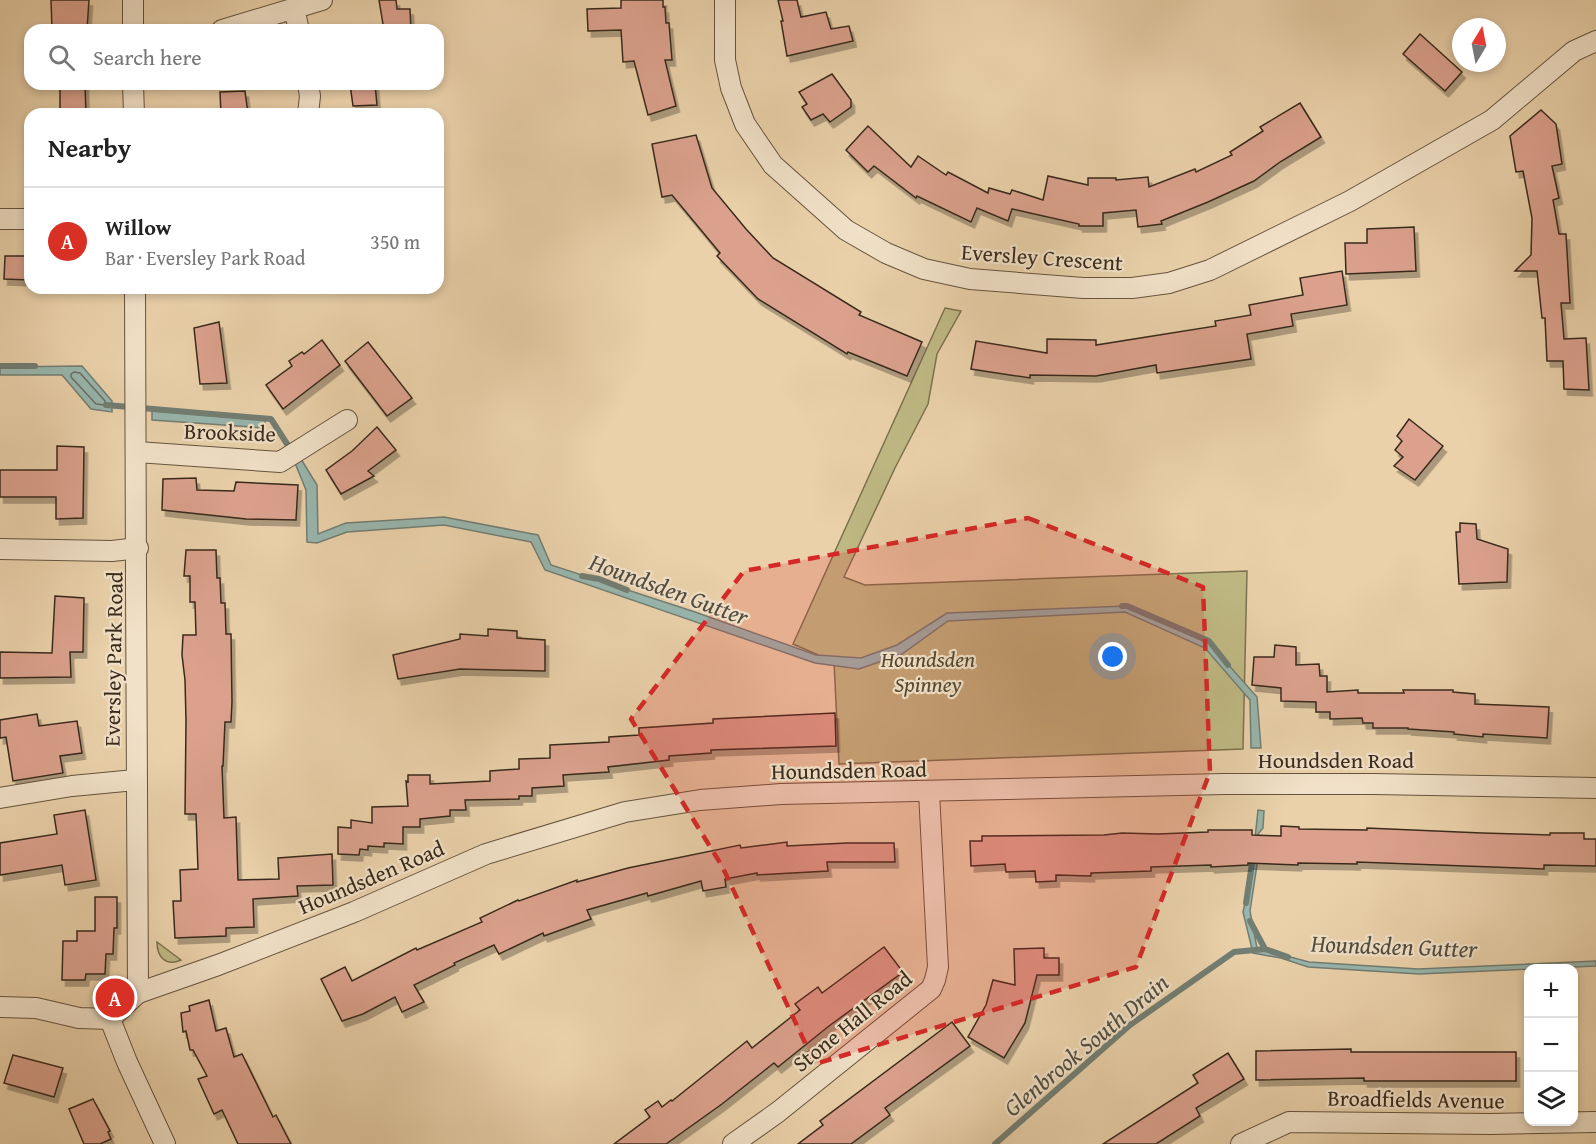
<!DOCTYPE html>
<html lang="en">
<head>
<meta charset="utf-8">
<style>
  :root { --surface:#fff; --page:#f6f6f6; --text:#222; --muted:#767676; --line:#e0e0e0; --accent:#d93025 }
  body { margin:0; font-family:"Gentium Book Plus",serif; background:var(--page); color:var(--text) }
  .controls { position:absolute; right:18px; bottom:18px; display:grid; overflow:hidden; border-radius:12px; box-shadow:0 3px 9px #0003 }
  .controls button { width:54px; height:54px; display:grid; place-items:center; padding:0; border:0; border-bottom:2px solid var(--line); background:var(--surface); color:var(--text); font:30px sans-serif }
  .compass { position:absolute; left:1452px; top:18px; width:54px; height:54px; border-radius:50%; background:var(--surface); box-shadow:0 3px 9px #0003; rotate:10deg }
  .you { position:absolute; left:1113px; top:657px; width:21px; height:21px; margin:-15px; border:4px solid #fff; border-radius:50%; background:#1a73e8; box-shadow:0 0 0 9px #1a73e833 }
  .badge { display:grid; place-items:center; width:39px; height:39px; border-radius:50%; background:var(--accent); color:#fff; font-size:20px; font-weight:700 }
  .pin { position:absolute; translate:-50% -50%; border:3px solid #fff; box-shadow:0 2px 6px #0006 }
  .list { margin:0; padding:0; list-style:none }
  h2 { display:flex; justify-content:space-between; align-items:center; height:78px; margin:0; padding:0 24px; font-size:26px }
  h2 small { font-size:20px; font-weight:400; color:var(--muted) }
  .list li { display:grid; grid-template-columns:39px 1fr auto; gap:18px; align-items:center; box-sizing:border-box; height:108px; padding:0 24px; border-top:2px solid var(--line) }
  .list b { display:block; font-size:22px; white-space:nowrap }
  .list p { margin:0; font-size:20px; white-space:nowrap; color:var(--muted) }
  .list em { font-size:20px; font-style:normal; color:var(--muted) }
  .icon { flex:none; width:33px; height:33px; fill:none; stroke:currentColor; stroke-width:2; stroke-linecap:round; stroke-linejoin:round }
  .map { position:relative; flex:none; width:1596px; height:1144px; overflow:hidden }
  .search { position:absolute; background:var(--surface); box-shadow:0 3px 9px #0003; left:24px; top:24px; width:420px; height:66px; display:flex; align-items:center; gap:15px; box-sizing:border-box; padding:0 21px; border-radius:18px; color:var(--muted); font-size:22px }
  .panel { position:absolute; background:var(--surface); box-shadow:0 3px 9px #0003; left:24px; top:108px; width:420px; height:186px; border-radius:18px }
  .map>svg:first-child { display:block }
</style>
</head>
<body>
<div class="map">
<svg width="1596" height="1144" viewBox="0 0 1596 1144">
  <defs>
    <filter id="shadow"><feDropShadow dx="3.5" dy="6" stdDeviation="0" flood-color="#0004"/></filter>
  </defs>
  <rect width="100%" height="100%" fill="#ead1aa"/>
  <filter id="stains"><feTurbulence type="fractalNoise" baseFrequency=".00333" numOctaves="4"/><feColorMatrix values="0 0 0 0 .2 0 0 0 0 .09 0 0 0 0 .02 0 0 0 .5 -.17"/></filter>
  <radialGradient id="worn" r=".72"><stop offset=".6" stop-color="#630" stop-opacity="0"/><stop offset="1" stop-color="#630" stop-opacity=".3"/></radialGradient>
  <g fill="#bfb984" stroke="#7c7250" stroke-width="1.5">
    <polygon points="945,308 961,311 937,354 928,404 895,468 844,577 865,585 1247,571 1243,749 839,764 834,662 793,644"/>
    <path d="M157,942L181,960C166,967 157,957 157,942Z"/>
  </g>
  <g fill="#98b6ae" stroke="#727e73" stroke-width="1.5">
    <polygon points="82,366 112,401 112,412 91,409 62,375 0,375 0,367"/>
    <polygon points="152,411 265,420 265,428 152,420"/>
    <polygon points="301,459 317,485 318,534 346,523 444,517 538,535 551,565 695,612 816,655 861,658 897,645 947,613 1127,606 1210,644 1257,697 1261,748 1251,748 1250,700 1205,648 1125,612 948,621 902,654 859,669 815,663 545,570 531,542 444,525 347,532 317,543 307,542 306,490 295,463"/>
    <polygon points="1258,810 1264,811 1263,828 1258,834 1257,865 1250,911 1257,948 1309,962 1418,969 1596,961 1596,966 1419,974 1308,967 1281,958 1253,953 1243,912 1251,876"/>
  </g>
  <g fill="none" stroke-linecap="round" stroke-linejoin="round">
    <polygon stroke="#687064" stroke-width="1.5" points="74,372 80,373 105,401 105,405 96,404 71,377 71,374"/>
    <g stroke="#727e73" stroke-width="6">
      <polyline points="0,366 35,366"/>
      <polyline points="106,405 271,419 291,450"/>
      <polyline points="582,576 599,579 627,590"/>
      <polyline points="1122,606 1127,606 1209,641 1228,665"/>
      <polyline points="1246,903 1253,857"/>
      <polyline points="1250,921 1265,949"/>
      <polyline points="995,1144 1130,1025 1234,952 1265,949 1288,957"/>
    </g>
  </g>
  <g fill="#dba18d" stroke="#392a1b" stroke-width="1.5" filter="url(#shadow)">
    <polygon points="51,0 89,0 87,30 52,30"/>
    <polygon points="379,0 396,0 397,9 410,9 411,30 384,30"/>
    <polygon points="621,0 663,0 663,7 665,7 666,23 669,23 672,60 665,60 676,106 648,115 634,61 623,62 621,30 588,31 587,9 621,8"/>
    <polygon points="778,0 797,0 801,17 826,12 831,29 849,26 853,41 787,56 781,21 783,21"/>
    <polygon points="1420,34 1462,72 1445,91 1403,54"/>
    <polygon points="832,74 851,100 851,107 830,122 823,114 811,120 802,107 807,104 799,92"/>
    <polygon points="60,84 85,84 86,114 60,114"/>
    <polygon points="350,84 375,84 377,105 353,106"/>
    <polygon points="245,91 248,114 221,114 220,92"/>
    <polygon points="1300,103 1321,137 1280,162 1254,181 1208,202 1161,221 1162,224 1138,227 1136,210 1103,213 1103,226 1079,226 1079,224 1012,209 1008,221 977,208 971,222 917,196 916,198 874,166 868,172 846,150 868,126 911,167 918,156 946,175 948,172 988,193 989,188 1010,194 1012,190 1043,200 1048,176 1088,185 1088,178 1116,178 1116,180 1148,177 1149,187 1195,169 1196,172 1232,155 1230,152 1263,131 1260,127"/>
    <polygon points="1541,110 1556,124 1562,164 1552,166 1559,198 1553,200 1559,234 1566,234 1570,303 1561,303 1564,339 1586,338 1589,390 1564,389 1563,361 1547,361 1545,318 1542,318 1537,271 1515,271 1531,255 1532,218 1523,171 1516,172 1510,136"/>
    <polygon points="696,135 712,188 746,229 773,258 861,312 859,315 922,342 907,376 848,352 847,354 758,299 717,256 720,253 672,195 662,197 652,144"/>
    <polygon points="1414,227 1416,271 1346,274 1345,243 1367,243 1367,229"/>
    <polygon points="5,256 30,256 30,280 4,279"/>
    <polygon points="1342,271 1347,305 1291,314 1293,326 1247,334 1251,359 1157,373 1156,365 1096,376 1030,375 1030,378 971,369 976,341 1047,353 1047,339 1096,340 1096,345 1216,326 1215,321 1251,315 1249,305 1303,295 1300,278"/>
    <polygon points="219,322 227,383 200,384 194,328"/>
    <polygon points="322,340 340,365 283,409 266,385 292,366 289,361 302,352 304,354"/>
    <polygon points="368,342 412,398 387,416 345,361"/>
    <polygon points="1409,419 1443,446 1415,480 1394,466 1403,457 1395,450 1402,441 1397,436"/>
    <polygon points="377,427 396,450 368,471 374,476 341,494 326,470 352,451"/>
    <polygon points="57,446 84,447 83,518 56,519 56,497 0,497 0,470 57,470"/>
    <polygon points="196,478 197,490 234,491 236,482 298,485 296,520 246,519 162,510 163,479"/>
    <polygon points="1460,523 1476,524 1477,539 1508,549 1507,582 1459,584 1456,532 1460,532"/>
    <polygon points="186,550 216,550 217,578 220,578 221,603 225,603 226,634 231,634 232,702 231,722 225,722 223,766 222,766 224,818 236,817 238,880 279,879 278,858 332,854 333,885 297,886 298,896 253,899 254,927 226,928 226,936 175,938 173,901 181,901 180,870 198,869 196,814 185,814 186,721 185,680 182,655 183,635 196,635 195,602 190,602 190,576 184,576"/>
    <polygon points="55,596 84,598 83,652 70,652 71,677 0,678 0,652 52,653"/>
    <polygon points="488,629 517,631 517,638 545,640 545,671 460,669 398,679 393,655 460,639 460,634 488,636"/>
    <polygon points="1275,645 1296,647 1296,665 1319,664 1320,676 1327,676 1327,692 1358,690 1358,693 1404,693 1403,690 1453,690 1453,692 1475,694 1475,704 1549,707 1547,738 1483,734 1483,737 1454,734 1454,732 1408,729 1408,728 1373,728 1373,723 1363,723 1362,718 1330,719 1330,712 1316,712 1316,702 1281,701 1281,688 1252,685 1254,657 1274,657"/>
    <polygon points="835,713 836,746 711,750 711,753 669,756 669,760 608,767 609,772 563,775 564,786 532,788 532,796 519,796 519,799 465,800 466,810 450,810 450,816 420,819 420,827 403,827 403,844 384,843 384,847 368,846 368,850 360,849 359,855 338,854 338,827 351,828 351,820 372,823 372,807 408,806 406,781 408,782 408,775 430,775 430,784 490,781 490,771 519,769 519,759 550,758 550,745 609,742 609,737 639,735 639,728 713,723 713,719"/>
    <polygon points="37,714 39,726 77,721 82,753 60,756 63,773 13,781 6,737 0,738 0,720"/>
    <polygon points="85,810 96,880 65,885 62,865 0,875 0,843 57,834 54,815"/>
    <polygon points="1281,826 1299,827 1299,829 1367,830 1367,828 1482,833 1550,835 1550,833 1584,833 1584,839 1596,839 1596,866 1544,865 1544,869 1357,862 1357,864 1298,863 1298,865 1248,863 1248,865 1211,867 1211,865 1151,867 1151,871 1091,873 1091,876 1056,875 1056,881 1036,882 1035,871 1006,872 1005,864 971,866 970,841 982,841 982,836 1104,835 1122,833 1158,834 1208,832 1208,830 1252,830 1252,835 1281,836"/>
    <polygon points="787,842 787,846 847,843 894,843 895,862 827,862 828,871 757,875 757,873 725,879 726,887 703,891 701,881 648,896 647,893 587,910 591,919 544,936 543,933 499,954 494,945 454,963 455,965 414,985 424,1002 402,1012 395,997 363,1014 342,1021 321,979 345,967 352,981 416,948 417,950 482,922 480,918 518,900 519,901 577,880 577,882 628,868 740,845 741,848"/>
    <polygon points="95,897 117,897 117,928 114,928 113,954 106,954 105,974 86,974 85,980 62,980 63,941 77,941 77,931 95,931"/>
    <polygon points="884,947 903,972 829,1026 778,1067 774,1063 722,1104 666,1144 614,1144 650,1117 645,1110 658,1101 662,1107 671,1100 672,1101 747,1041 752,1048 800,1010 795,1004 818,987 822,993"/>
    <polygon points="1044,948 1044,958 1059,958 1059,975 1037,975 1025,1023 1004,1058 968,1037 986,1005 993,980 1015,985 1014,949"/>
    <polygon points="209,1000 216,1031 226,1028 234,1057 242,1054 273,1117 276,1115 291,1144 238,1144 222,1110 214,1114 198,1079 207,1076 193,1050 190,1050 186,1031 183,1032 181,1013 190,1011 189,1006"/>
    <polygon points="952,1022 970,1046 885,1108 890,1115 851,1144 798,1144 823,1125 820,1121"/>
    <polygon points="1351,1049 1351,1052 1516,1052 1516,1081 1364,1081 1364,1078 1256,1080 1256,1051"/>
    <polygon points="1228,1053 1244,1079 1196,1108 1200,1116 1156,1144 1103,1144 1198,1083 1193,1075"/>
    <polygon points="13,1055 63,1068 54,1097 4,1083"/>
    <polygon points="93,1099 110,1131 108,1132 111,1139 100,1144 84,1144 69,1109"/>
  </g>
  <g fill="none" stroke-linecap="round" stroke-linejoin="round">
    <g stroke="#65543f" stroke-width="22">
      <g id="minor">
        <polyline points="725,0 725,60 731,88 745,124 773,165 846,230 886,253 924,269 970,279 1083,288 1132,288 1169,283 1210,270 1350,201 1492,120 1574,51 1596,41"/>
        <polyline points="294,9 299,30"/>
        <polyline points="133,30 133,0"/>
        <polyline points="222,30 322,0"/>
        <polyline points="133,84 134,114"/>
        <polyline points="308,114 310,96 308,84"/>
        <polyline points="0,219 30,219"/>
        <polyline points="137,452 280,462 347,420"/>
        <polyline points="0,549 112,551 138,548"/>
        <polyline points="0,798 72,786 135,780"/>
        <polyline points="138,993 218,965 354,912 486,854 625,812 700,800 781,794 1224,784 1374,784 1596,788"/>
        <polyline points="0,1007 36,1008 79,1018 110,1019"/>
        <path d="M110,1019L138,993C135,758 137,523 135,288"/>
        <polyline points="110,1019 127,1062 165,1144"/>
        <polyline points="733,1144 778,1112 931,989 935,980 938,967 929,792"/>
        <polyline points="1241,1144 1289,1122 1491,1124 1596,1122"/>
      </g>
    </g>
    <use href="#minor" stroke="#f1e1c8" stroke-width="20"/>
  </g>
  <path fill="#d62828" fill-opacity="0.2" stroke="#d62828" stroke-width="4.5" stroke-dasharray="12 8" stroke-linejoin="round" d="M1028,518L1203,587L1210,772L1136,967L815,1064L722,866L631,719L744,571Z"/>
  <g text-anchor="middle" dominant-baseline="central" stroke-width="4.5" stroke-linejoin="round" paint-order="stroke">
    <g font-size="22" fill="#392a1b" stroke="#f1e1c8">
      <text transform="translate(1042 257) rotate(4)">Eversley Crescent</text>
      <text transform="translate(230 432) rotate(2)">Brookside</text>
      <text transform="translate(113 659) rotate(-89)">Eversley Park Road</text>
      <text x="1336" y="760">Houndsden Road</text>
      <text transform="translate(849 770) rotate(-1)">Houndsden Road</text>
      <text transform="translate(371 877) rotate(-23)">Houndsden Road</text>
      <text transform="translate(852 1021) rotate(-39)">Stone Hall Road</text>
      <text transform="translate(1416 1099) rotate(1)">Broadfields Avenue</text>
    </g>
    <g font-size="22" font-style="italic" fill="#544730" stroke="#f1e1c8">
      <text x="928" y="659">Houndsden<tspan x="928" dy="25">Spinney</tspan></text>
    </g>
    <g font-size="24" font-style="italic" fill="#514d40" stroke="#f1e1c8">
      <text transform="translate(669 589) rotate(20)">Houndsden Gutter</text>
      <text transform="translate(1394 946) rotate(2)">Houndsden Gutter</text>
      <text transform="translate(1086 1045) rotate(-40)">Glenbrook South Drain</text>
    </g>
  </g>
  <rect width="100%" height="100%" filter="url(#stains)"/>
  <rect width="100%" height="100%" fill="url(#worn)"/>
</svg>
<div class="controls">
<button>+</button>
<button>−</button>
<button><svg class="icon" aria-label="layers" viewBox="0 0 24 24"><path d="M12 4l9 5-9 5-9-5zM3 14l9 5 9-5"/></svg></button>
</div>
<svg class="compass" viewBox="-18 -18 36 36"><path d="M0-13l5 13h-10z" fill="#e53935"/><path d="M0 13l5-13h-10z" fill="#767676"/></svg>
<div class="you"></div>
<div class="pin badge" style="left:115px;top:998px">A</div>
<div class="search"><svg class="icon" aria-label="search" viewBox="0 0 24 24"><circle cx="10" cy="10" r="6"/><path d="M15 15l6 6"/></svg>Search here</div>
<section class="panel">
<h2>Nearby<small></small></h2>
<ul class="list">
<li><span class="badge">A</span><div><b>Willow</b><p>Bar · Eversley Park Road</p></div><em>350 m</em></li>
</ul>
</section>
</div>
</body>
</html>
